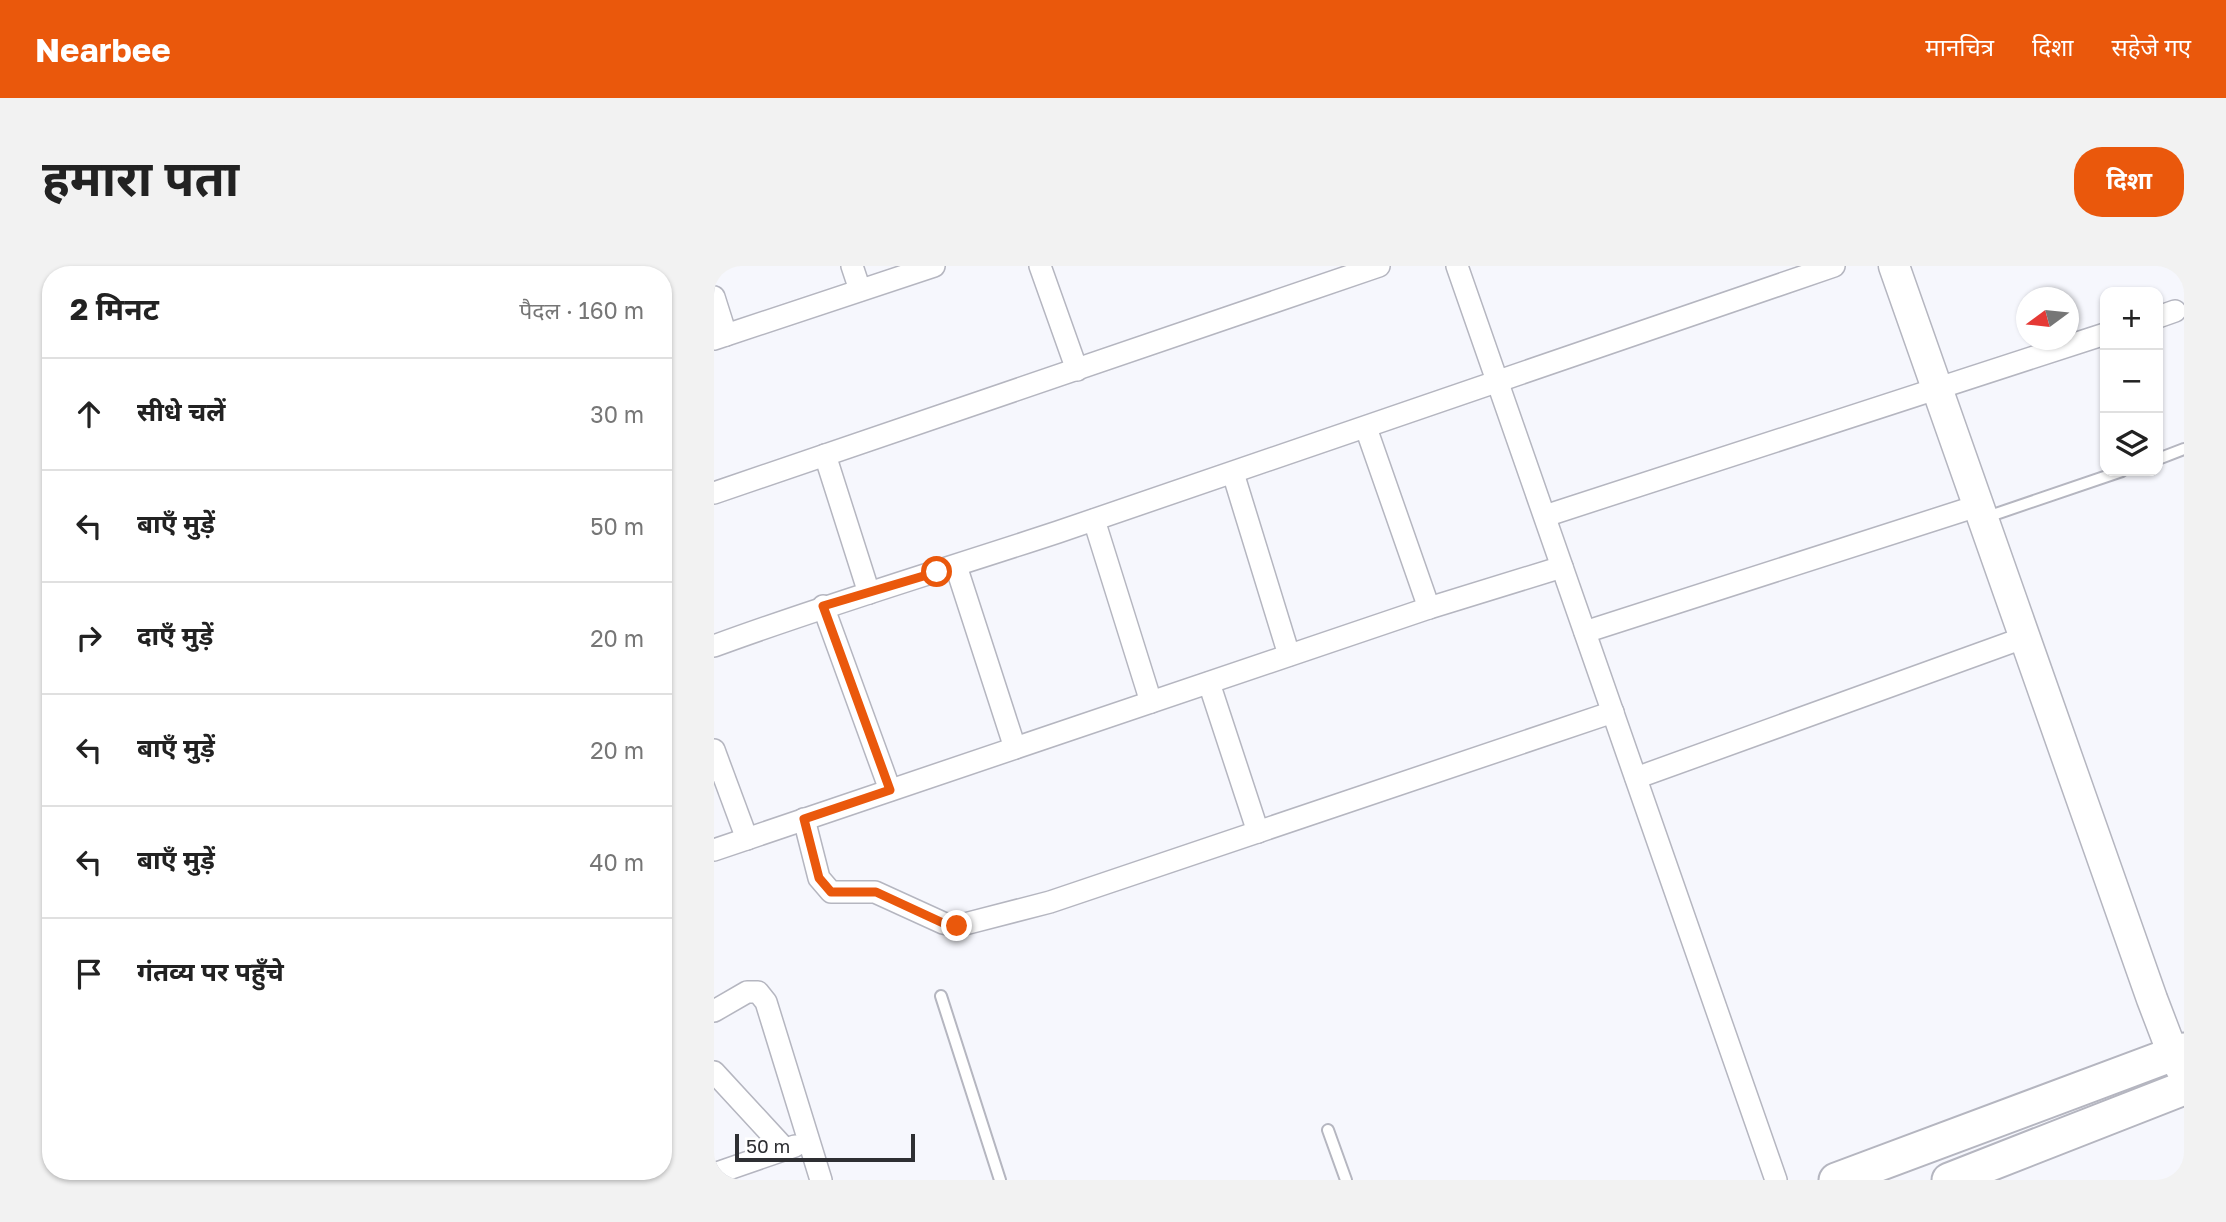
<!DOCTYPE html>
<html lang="hi">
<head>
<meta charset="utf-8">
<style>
  :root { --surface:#fff; --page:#f2f2f2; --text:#222; --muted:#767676; --line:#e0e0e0; --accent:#ea580c }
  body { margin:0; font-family:"Golos Text","Noto Sans Devanagari",sans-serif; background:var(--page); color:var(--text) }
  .controls { position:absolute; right:21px; top:21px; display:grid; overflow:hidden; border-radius:14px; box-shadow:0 2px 5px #0004 }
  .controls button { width:63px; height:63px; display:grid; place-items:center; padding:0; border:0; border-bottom:2px solid var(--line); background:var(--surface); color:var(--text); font:35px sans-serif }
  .compass { position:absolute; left:1302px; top:21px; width:63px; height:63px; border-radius:50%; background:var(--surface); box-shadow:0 2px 5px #0004; rotate:255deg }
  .scale { position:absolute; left:21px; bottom:18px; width:180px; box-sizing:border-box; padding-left:7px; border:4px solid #2e2f33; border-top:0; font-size:19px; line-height:24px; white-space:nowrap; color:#2e2f33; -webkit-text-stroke:5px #fff; paint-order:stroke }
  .stop { position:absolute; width:21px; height:21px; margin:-16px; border:5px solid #ea580c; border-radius:50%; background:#fff }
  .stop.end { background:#ea580c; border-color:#fff; box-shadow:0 2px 7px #0008 }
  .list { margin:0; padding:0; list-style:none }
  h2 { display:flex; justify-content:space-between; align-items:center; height:91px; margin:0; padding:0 28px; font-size:30px }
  h2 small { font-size:23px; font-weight:400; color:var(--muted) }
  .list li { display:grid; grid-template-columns:46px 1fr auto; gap:21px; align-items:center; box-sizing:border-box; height:112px; padding:0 28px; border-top:2px solid var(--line) }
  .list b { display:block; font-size:26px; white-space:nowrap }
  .list em { font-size:23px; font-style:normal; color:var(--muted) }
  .icon { flex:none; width:38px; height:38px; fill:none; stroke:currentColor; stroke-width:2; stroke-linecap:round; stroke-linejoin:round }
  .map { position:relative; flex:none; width:1470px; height:914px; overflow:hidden; border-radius:28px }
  header { display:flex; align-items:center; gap:42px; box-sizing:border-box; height:98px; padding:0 35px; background:var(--accent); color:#fff }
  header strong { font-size:33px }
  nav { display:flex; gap:38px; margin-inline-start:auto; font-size:24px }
  .intro { display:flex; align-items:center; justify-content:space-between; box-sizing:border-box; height:168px; padding:0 42px }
  h1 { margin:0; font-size:49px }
  .button { padding:18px 32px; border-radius:28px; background:var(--accent); color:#fff; font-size:24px; font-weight:700 }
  main { display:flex; gap:42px; padding:0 42px }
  aside { flex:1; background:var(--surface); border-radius:28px; box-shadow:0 2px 5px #0004 }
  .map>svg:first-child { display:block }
</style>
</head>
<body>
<header>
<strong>Nearbee</strong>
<nav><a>मानचित्र</a><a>दिशा</a><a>सहेजे गए</a></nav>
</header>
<div class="intro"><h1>हमारा पता</h1><a class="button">दिशा</a></div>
<main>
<aside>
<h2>2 मिनट<small>पैदल · 160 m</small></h2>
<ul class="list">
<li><svg class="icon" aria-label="ahead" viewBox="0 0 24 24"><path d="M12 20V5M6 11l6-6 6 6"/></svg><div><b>सीधे चलें</b></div><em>30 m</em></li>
<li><svg class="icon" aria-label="left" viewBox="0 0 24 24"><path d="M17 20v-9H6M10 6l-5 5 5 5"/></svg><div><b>बाएँ मुड़ें</b></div><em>50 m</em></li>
<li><svg class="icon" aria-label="right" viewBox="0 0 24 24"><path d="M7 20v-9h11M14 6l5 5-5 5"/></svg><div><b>दाएँ मुड़ें</b></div><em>20 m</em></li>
<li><svg class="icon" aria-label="left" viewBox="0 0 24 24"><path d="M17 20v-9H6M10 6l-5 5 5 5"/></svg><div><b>बाएँ मुड़ें</b></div><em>20 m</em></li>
<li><svg class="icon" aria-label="left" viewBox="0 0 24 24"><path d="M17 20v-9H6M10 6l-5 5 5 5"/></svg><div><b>बाएँ मुड़ें</b></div><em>40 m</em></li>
<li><svg class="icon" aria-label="arrive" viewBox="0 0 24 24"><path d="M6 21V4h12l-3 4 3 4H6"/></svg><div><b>गंतव्य पर पहुँचे</b></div></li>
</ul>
</aside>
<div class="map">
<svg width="1470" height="914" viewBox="0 0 1470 914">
  <rect width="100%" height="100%" fill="#f6f7fd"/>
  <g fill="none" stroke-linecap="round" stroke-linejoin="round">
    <g stroke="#b5b6c0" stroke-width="14">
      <g id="lane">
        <polyline points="1444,193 1470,183"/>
        <polyline points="1270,252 1408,205"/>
        <polyline points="227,730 286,914"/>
        <polyline points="614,864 632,914"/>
      </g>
    </g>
    <g stroke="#b5b6c0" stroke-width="24">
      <g id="street">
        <polyline points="138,0 146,24"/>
        <polyline points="326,0 363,104"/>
        <polyline points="743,0 1062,914"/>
        <polyline points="0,31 12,69"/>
        <polyline points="1444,51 1461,45"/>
        <polyline points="0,73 220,0"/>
        <polyline points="652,162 715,342"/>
        <polyline points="111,189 155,327"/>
        <polyline points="519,207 575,389"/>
        <polyline points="0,227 665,0"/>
        <polyline points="831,250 1391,68"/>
        <polyline points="380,254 437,436"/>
        <polyline points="242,300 301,482"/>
        <polyline points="109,340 176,524"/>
        <polyline points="871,366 1263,240"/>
        <path d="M0,380C114,338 229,304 344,266C603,179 862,91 1120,0"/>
        <polyline points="495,417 544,566"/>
        <polyline points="0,484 33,573"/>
        <polyline points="922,512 1309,372"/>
        <polyline points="90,553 105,612 117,626 161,626 229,657 243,660 336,636 899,446"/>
        <polyline points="0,584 715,342 848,301"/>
        <polyline points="0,745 33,726 44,726 52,736 107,914"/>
        <polyline points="0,806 71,883"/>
        <polyline points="0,908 81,880"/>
      </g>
    </g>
    <g stroke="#b5b6c0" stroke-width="33">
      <polyline id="secondary" points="1180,0 1438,733 1459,788 1470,808"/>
    </g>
    <g stroke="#b5b6c0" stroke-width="37">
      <g id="primary">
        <polyline points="1122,914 1470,784"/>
        <polyline points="1235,914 1470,822"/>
      </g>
    </g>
    <use href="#lane" stroke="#fff" stroke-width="10"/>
    <use href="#street" stroke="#fff" stroke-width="21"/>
    <use href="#secondary" stroke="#fff" stroke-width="30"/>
    <use href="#primary" stroke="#fff" stroke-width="33"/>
  </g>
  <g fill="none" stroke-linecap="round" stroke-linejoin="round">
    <polyline stroke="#ea580c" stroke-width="9" points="223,306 109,340 176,524 90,553 105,612 117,626 162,626 229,657 243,660"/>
  </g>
</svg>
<div class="controls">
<button>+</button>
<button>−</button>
<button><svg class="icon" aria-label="layers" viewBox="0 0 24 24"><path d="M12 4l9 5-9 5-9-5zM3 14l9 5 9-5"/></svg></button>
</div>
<svg class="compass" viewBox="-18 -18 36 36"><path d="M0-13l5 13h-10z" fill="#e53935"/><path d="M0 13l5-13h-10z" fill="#767676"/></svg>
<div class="scale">50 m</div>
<div class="stop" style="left:223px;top:306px"></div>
<div class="stop end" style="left:243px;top:660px"></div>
</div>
</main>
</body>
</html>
